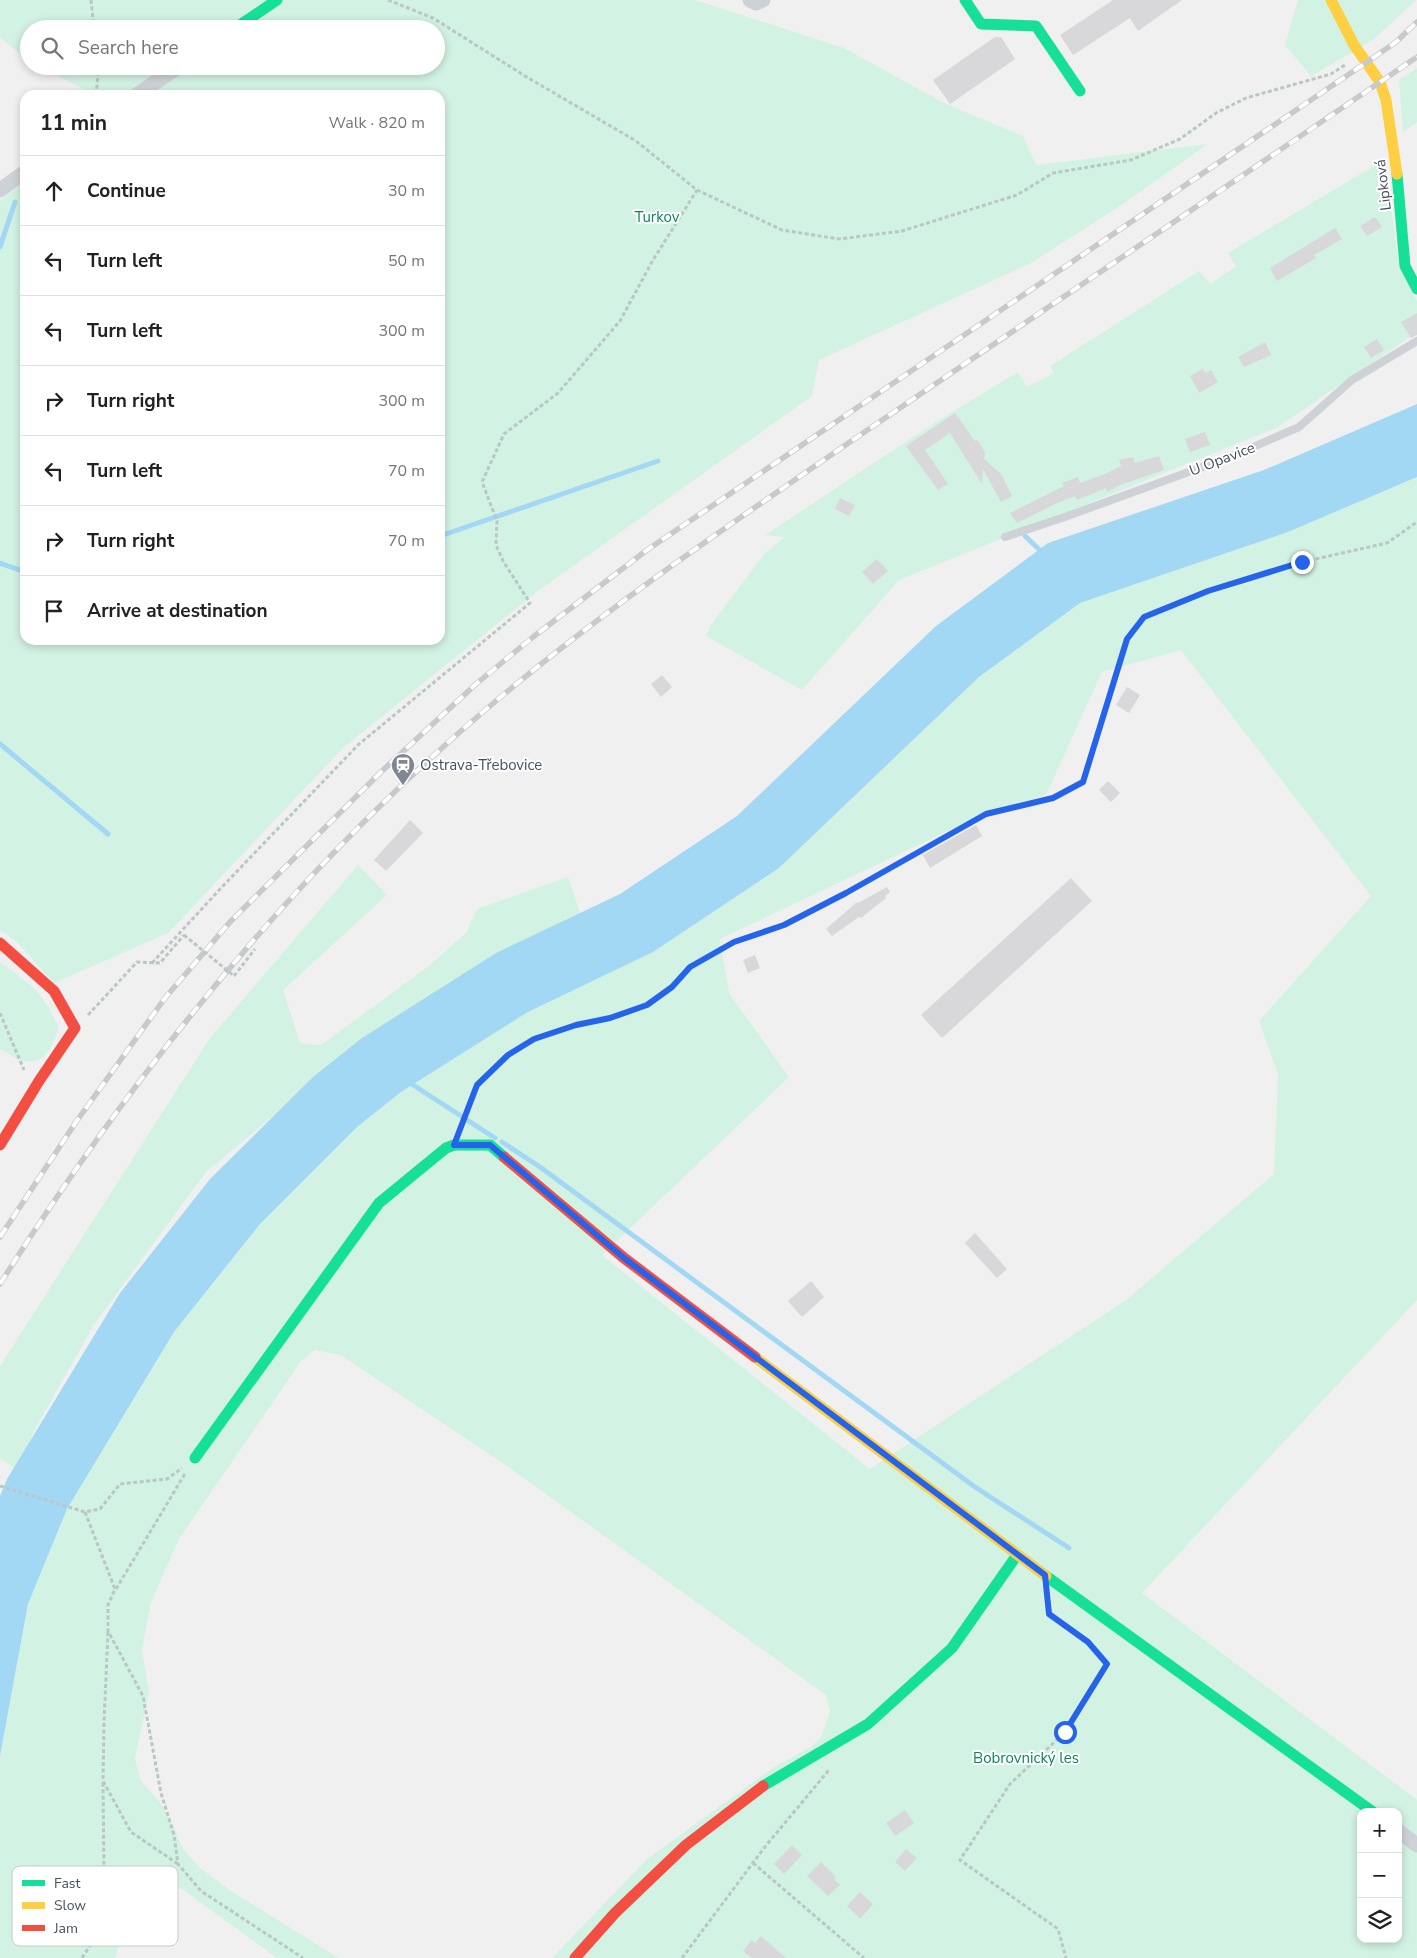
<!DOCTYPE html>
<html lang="en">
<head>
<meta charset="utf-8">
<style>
  :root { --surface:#fff; --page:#f6f6f6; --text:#222; --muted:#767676; --line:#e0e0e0 }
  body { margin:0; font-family:"Nunito Sans",sans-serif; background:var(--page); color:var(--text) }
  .controls { position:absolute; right:15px; bottom:15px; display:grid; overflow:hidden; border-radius:10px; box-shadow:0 2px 8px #0003 }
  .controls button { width:45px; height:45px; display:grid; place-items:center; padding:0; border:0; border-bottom:1px solid var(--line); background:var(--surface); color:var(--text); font:25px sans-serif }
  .stop { position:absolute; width:15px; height:15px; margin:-11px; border:4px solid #2563eb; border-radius:50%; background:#fff }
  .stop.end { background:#2563eb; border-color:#fff; box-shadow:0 1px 5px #0008 }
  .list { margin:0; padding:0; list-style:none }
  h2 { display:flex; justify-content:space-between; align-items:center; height:65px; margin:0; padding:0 20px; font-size:21px }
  h2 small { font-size:16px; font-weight:400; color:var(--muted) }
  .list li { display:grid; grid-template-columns:32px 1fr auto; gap:15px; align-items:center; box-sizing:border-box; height:70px; padding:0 20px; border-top:1px solid var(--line) }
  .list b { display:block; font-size:19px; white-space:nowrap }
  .list em { font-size:16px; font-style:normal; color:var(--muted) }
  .icon { flex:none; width:28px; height:28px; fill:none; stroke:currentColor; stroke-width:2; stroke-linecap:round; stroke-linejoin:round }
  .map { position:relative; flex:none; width:1417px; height:1958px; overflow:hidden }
  .search { position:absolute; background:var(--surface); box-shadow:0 2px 8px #0003; left:20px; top:20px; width:425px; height:55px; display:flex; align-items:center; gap:12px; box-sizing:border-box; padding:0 18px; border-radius:28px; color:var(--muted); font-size:19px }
  .panel { position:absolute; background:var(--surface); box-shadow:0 2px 8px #0003; left:20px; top:90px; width:425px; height:555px; border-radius:15px }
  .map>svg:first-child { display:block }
</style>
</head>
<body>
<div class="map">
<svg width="1417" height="1958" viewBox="0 0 1417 1958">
  <rect width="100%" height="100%" fill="#f1f0f0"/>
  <g fill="#d2f2e3" fill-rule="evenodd">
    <polygon points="0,0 695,0 844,48 946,104 1023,136 1036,165 1208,144 1117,208 1031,263 819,360 812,396 538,591 344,747 168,933 54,983 16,941 0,930 0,200 25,182 25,640 440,640 440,95 95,95 38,66 436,66 436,29 29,29 29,62 0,37"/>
    <polygon points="1298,0 1416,0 1373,40 1311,76 1285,45"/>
    <polygon points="1417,68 1417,122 1403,132 1399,80"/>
    <polygon points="1384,160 1400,269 1417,301 1417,332 1278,427 899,580 802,690 706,636 711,625 765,553 785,537 765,535 936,422 1018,372 1027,387 1054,373 1050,366 1199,271 1210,284 1236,266 1228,253"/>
    <path d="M1417,477V1300L1142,1593L1417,1800V1958H552L647,1859L774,1767L811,1747L821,1737L830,1712L826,1695L504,1464L341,1355L315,1350L301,1361L179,1539L151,1602L142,1650L149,1692L135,1758L140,1780L160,1802L174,1828L183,1849L200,1868L231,1891L339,1958H277L182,1889L161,1879L146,1880L137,1889L115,1958H0V1756L28,1604L67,1509L174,1332L260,1224L357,1127L401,1092L528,1012L653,952L779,868L979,677L1080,603L1288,532ZM1181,650L1371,896L1259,1021L1278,1074L1274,1174L1126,1300L870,1469L602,1255L789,1077L729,993L720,939L986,813L1046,795L1102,672ZM1361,1812H1398V1939H1361Z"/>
    <polygon points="358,865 387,895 283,990 300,1043 321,1045 429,966 466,933 477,909 568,877 583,921 362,1042 206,1172 95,1323 36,1427 17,1470 0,1458 0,1366 210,1038"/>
    <path d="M0,962C24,979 45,994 56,1023H58C59,1031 55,1037 52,1045C37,1072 21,1061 0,1049Z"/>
  </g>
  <polygon fill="#a3d8f4" points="1417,404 1417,477 1288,532 1080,603 979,677 779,868 653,952 528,1012 401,1092 357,1127 260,1224 174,1332 67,1509 28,1604 0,1756 0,1496 7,1479 120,1293 210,1179 313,1077 362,1038 496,953 620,894 737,816 936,626 1048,543 1264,470"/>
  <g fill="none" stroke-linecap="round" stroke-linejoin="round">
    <g stroke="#a3d8f4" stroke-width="5">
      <polyline points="0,247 15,202"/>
      <polyline points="440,536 658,461"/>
      <polyline points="1025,536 1044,554"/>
      <polyline points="0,563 25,572"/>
      <polyline points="0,744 108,834"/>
      <polyline points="407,1081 495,1138"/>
      <polyline points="502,1142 540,1167 975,1487 1069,1548"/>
    </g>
  </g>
  <g fill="#d8d8db">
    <polygon points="1113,0 1182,0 1138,31 1130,18 1073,55 1060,35"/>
    <polygon points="995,37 1001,37 1015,59 950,104 933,80"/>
    <polygon points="1375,217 1382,227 1367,236 1360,226"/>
    <polygon points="1335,228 1342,239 1314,255 1316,258 1277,281 1270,268"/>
    <polygon points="1417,313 1417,335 1411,338 1401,322"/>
    <polygon points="1377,339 1384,350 1371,358 1364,347"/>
    <polygon points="1265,342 1271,355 1244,367 1238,357"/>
    <polygon points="1203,369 1205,373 1211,370 1218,382 1199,393 1190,376"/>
    <polygon points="955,413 975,441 977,440 985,452 984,459 1001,474 1012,496 1001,502 983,469 982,484 950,433 925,450 948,484 938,490 906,446"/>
    <polygon points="1205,432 1210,445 1190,452 1185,439"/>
    <polygon points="1159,456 1164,470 1120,485 1107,492 1106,488 1077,500 1075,496 1057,503 1017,523 1010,513 1064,486 1062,483 1078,477 1080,483 1105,474 1121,466 1119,460 1133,457 1135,463"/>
    <polygon points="840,498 855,505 849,516 835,509"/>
    <polygon points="877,559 888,571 873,584 862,572"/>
    <polygon points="662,675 672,687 661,697 651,684"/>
    <polygon points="1127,687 1140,695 1129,713 1116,705"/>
    <polygon points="1108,781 1120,793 1111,802 1099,790"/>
    <polygon points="410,820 423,833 386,871 374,860"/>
    <polygon points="976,825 982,836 930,868 923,855"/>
    <polygon points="1071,878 1092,901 942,1038 921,1015"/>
    <polygon points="887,887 890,892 885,896 886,898 861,918 859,917 832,936 826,929 857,902 858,903"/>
    <polygon points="755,955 760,968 748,973 743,960"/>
    <polygon points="975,1233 1007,1269 997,1278 965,1243"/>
    <polygon points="811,1281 824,1297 802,1317 788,1301"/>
    <polygon points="905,1810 914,1823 895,1836 886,1823"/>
    <polygon points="792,1845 802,1855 784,1874 774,1864"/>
    <polygon points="906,1849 917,1858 905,1871 895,1862"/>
    <polygon points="821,1862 836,1877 834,1879 840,1885 828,1896 807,1876"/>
    <polygon points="860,1892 873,1904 860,1919 847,1906"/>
    <polygon points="761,1936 786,1958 752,1958 743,1951 752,1940 755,1943"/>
  </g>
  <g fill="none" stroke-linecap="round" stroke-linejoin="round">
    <g stroke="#b9c7c5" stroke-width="3" stroke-dasharray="4 2.5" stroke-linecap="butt">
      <polyline points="91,0 94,29"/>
      <polyline points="388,0 433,18 525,76 636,141 697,190 782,230 839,239 902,231 1017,195 1053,173 1131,160 1180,139 1216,113 1246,98 1331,74 1345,65"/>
      <polyline points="96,95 99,66"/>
      <polyline points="152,963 222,887 358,745 530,603 503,561 496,545 497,521 482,482 504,434 558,393 620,321 653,260 697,190"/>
      <polyline points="234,976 255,949"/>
      <polyline points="0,1013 24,1070"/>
      <polyline points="88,1015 137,962 160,963 184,935"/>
      <polyline points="460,1128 477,1085 508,1055 534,1039 576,1025 610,1018 647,1005 672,987 690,967 734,942 784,925 845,893 986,813 1053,798 1083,782 1127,639 1143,617 1208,591 1302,562 1387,543 1417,522"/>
      <polyline points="0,1486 85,1512 100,1509 120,1484 167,1479 182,1468"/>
      <polyline points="85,1512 115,1589 108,1605 108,1631 143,1696 161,1793 174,1835 178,1864 201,1891 303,1958"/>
      <polyline points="116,1589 186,1472"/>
      <polyline points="1047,1598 1049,1614 1088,1642 1107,1664 1065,1732 1010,1784 960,1860 1058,1929 1066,1958"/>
      <polyline points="108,1632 104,1723 103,1781 131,1832 178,1864"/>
      <polyline points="753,1863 864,1958"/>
      <polyline points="82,1958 93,1941 104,1876 103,1782"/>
      <polyline points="682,1958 764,1848 829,1770"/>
    </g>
    <polyline stroke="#ced1d5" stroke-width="8" points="1005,537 1062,518 1230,457 1299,427 1352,380 1417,341"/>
    <g stroke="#ced1d5" stroke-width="15">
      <polyline points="750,0 756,3 763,0"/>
      <polyline points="137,95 179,66"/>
      <polyline points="0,190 25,172"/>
      <polyline points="1398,1831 1417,1845"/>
    </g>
    <g stroke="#16e098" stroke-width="11">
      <polyline points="965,0 981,24 1036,26 1080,91"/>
      <polyline points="234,29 277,0"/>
      <polyline points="1397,174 1405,266 1417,289"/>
      <polyline points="195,1458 379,1203 446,1148 454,1145 490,1145 504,1157"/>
      <polyline points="1046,1576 1373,1812"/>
      <polyline points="763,1786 868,1724 952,1648 1017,1555"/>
    </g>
    <g stroke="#ffcf43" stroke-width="11">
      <polyline points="1331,0 1354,45 1380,82 1386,100 1397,174"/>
      <polyline points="755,1357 1046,1576"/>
    </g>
    <g stroke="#f24e42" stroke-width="11">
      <polyline points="0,943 54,991 75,1028 39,1081 0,1145"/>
      <polyline points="504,1157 624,1258 755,1357"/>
      <polyline points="575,1958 615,1913 686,1845 763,1786"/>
    </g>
    <g stroke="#c7c9cc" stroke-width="5.5">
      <g id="rail">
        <polyline points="0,1237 76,1122 165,998 230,922 382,771 476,684 533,637 647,550 1367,62 1396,42 1417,22"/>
        <path d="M0,1284C137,1067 300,865 497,700C614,602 741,517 866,431C1049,306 1234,182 1417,57"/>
      </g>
    </g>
    <use href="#rail" stroke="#fff" stroke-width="4" stroke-dasharray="11" stroke-linecap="butt"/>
    <polyline stroke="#b9c7c5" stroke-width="3" stroke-dasharray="4 2.5" stroke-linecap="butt" points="184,935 234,976"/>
  </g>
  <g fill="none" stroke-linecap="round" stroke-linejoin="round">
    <polyline stroke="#2563eb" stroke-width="6" points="1065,1732 1107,1664 1088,1642 1049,1614 1045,1575 624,1258 490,1145 454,1145 477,1085 508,1055 534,1039 576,1025 610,1018 647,1005 672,987 690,967 734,942 784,925 846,893 986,814 1053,798 1083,782 1127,639 1144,617 1208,591 1302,562"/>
  </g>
  <defs>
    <g id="station-pin" transform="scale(1.25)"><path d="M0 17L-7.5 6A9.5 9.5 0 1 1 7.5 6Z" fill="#818792" stroke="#fff"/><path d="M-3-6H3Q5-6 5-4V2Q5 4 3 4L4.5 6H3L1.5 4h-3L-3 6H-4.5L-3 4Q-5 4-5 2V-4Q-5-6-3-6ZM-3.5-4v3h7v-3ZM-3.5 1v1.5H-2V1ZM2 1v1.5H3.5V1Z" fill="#fff"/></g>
  </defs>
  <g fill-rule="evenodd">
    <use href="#station-pin" x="403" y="765"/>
  </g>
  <g text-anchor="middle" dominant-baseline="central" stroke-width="4" stroke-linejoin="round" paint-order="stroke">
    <g font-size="15" fill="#454f60" stroke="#fff">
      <text transform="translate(1383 185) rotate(-97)">Lipková</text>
      <text transform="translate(1222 459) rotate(-21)">U Opavice</text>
    </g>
    <g font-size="15" fill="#0c8559" stroke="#fff">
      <text x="657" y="217">Turkov</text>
      <text x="1026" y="1758">Bobrovnický les</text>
    </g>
    <g font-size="15" fill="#454f60" stroke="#fff" text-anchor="start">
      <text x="420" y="765">Ostrava-Třebovice</text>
    </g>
  </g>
  <rect x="12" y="1866" width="166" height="80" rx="8" fill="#fff" stroke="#c7cacf" stroke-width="1"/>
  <rect x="22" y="1880" width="23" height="6" fill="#16e098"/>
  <rect x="22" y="1902" width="23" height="7" fill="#ffcf43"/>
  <rect x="22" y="1925" width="23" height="6" fill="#f24e42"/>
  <g font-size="14" fill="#454f60">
    <text x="54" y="1888">Fast</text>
    <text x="54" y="1910">Slow</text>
    <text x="54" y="1933">Jam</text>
  </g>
</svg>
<div class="controls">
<button>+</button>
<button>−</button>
<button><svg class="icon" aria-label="layers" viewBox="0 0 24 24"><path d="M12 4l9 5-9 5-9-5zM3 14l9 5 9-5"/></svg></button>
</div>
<div class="stop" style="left:1065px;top:1732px"></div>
<div class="stop end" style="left:1302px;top:562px"></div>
<div class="search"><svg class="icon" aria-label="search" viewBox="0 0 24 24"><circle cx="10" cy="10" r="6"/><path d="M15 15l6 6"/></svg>Search here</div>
<section class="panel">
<h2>11 min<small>Walk · 820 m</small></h2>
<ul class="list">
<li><svg class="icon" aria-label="ahead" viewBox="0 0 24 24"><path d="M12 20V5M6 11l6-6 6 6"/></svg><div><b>Continue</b></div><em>30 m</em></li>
<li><svg class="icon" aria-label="left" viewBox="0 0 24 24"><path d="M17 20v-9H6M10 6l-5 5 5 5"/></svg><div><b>Turn left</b></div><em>50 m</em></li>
<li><svg class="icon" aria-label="left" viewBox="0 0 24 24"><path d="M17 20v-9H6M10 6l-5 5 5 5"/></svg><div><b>Turn left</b></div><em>300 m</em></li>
<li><svg class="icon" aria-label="right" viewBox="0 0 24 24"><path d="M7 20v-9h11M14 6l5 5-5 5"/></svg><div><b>Turn right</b></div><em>300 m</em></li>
<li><svg class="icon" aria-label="left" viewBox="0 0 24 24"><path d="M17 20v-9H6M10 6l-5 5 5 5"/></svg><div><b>Turn left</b></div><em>70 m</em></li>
<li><svg class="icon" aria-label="right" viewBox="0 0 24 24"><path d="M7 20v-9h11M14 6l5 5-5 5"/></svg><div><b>Turn right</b></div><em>70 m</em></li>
<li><svg class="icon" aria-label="arrive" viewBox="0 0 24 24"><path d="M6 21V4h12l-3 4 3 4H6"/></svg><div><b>Arrive at destination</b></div></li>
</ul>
</section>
</div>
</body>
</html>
